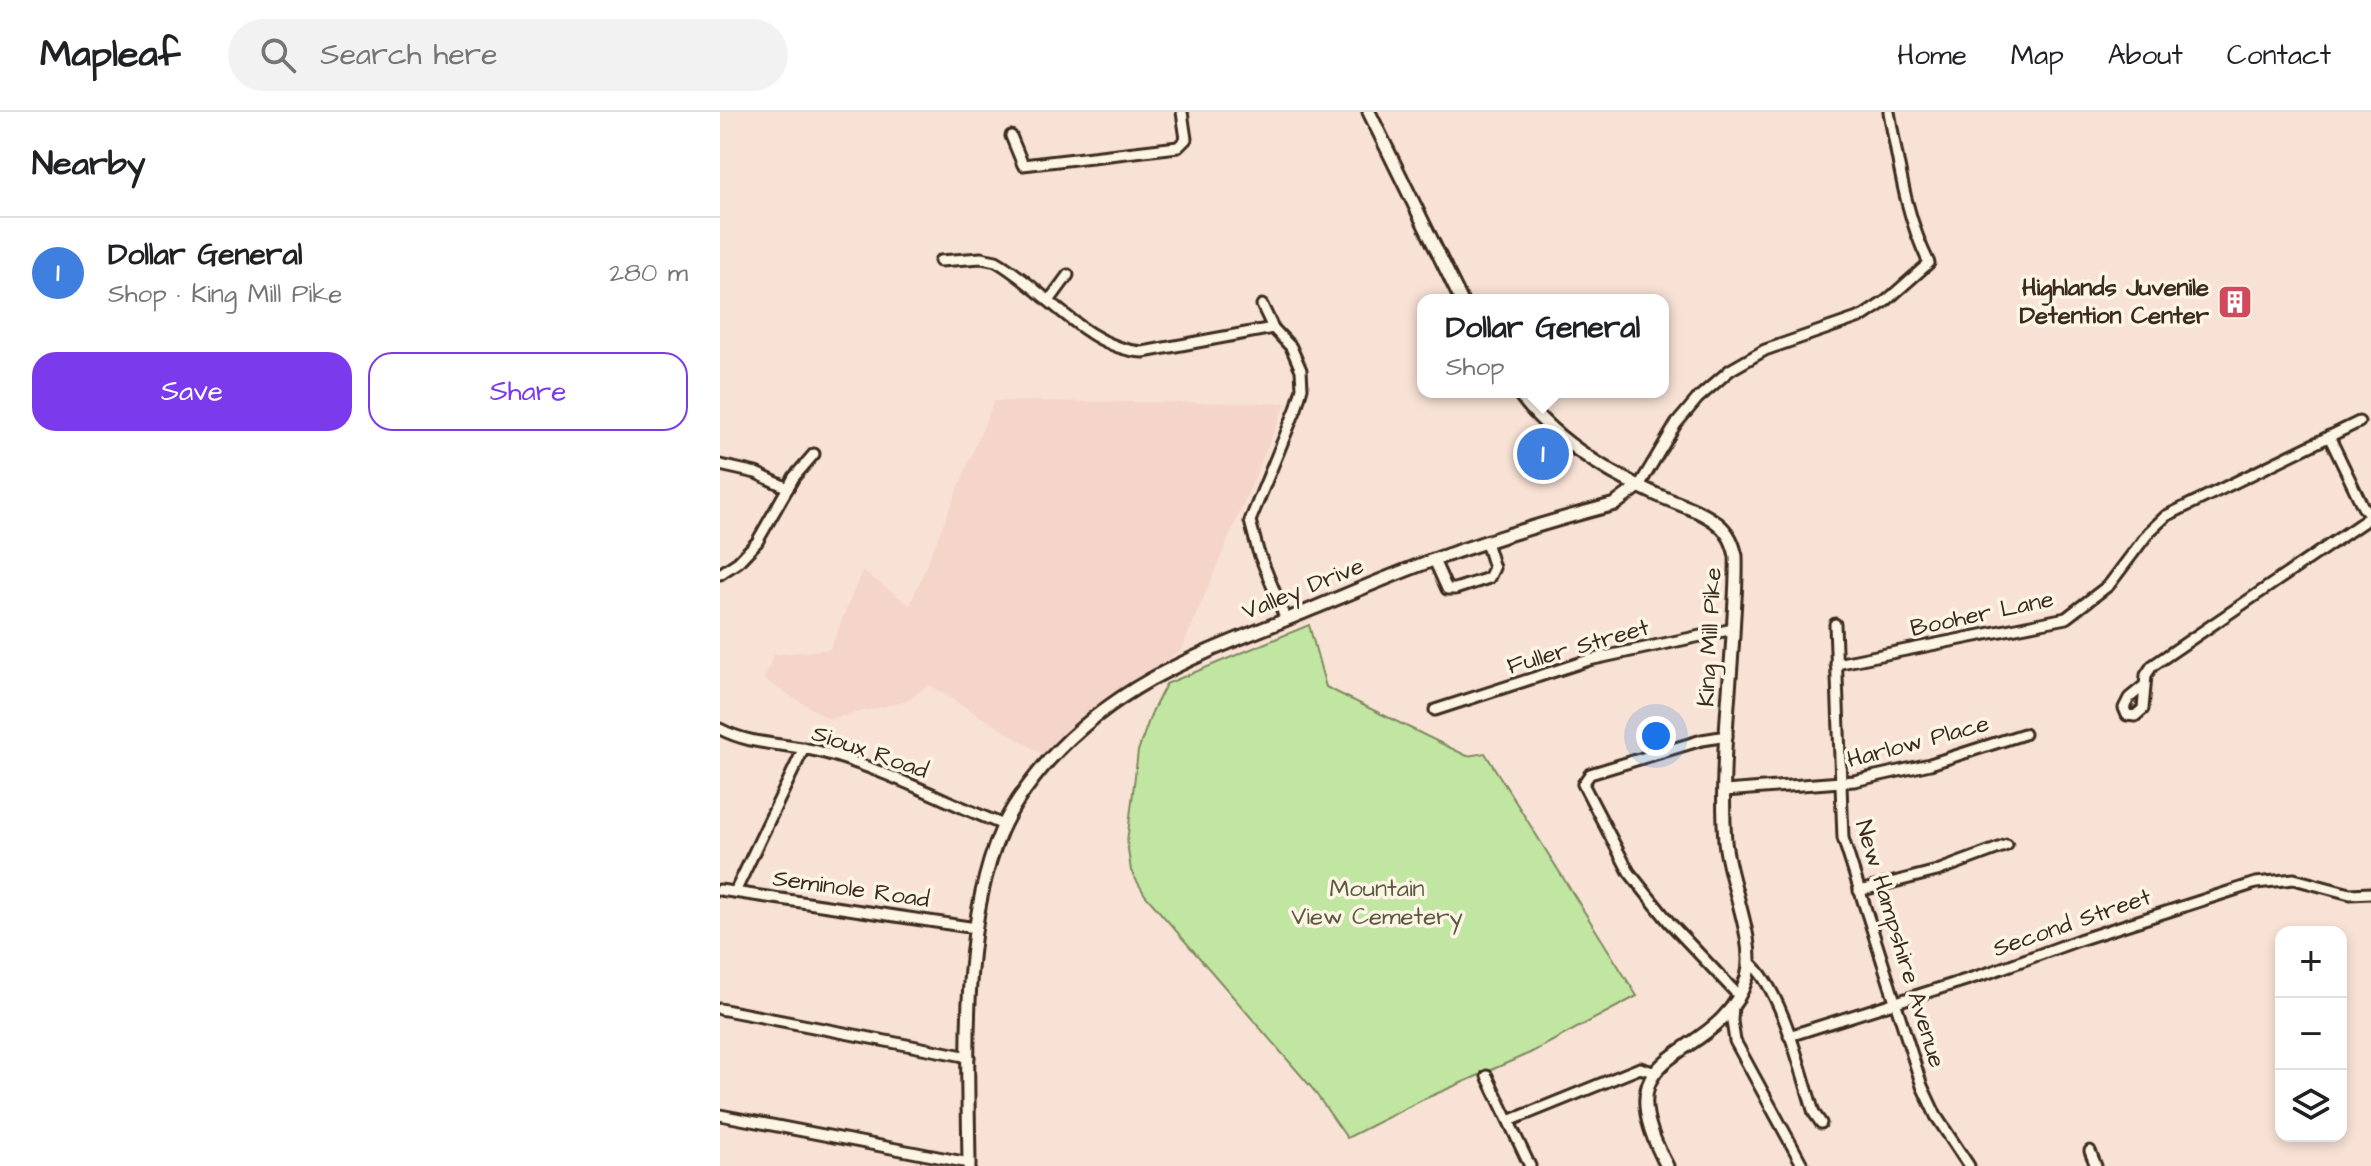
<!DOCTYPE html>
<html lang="en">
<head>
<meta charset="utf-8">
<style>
  :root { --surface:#fff; --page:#f2f2f2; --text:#202124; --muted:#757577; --line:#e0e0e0; --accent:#7c3aed }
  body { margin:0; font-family:"Architects Daughter",sans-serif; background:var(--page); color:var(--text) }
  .controls { position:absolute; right:24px; bottom:24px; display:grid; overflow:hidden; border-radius:16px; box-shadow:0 4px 12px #0003 }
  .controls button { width:72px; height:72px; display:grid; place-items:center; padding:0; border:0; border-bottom:2px solid var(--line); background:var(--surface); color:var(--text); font:40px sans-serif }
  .you { position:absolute; left:936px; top:624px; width:28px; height:28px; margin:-20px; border:6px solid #fff; border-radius:50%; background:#1a73e8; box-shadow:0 0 0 12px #1a73e833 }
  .badge { display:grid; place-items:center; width:52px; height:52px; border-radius:50%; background:var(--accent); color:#fff; font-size:26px; font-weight:700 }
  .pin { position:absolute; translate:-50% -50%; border:4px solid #fff; box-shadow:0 2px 8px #0006 }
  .popup { position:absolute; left:697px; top:182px; width:252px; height:104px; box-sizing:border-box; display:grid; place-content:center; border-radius:16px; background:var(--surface); filter:drop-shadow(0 2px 6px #0005); font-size:26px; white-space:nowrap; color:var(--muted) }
  .popup b { font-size:30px; color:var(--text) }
  .popup::after { content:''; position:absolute; left:50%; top:100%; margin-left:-16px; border:16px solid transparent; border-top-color:var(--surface) }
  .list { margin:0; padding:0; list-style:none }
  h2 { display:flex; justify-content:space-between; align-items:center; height:104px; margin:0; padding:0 32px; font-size:34px }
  h2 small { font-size:26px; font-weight:400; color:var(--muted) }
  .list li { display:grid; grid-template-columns:52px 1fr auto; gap:24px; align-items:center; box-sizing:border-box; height:112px; padding:0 32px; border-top:2px solid var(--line) }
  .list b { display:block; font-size:30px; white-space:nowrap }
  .list p { margin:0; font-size:26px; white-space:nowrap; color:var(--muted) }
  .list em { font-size:26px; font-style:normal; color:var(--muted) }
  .actions { display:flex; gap:16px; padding:24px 32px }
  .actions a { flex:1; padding:18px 0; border:2px solid var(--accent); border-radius:24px; text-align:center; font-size:28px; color:var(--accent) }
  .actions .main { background:var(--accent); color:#fff }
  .icon { flex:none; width:44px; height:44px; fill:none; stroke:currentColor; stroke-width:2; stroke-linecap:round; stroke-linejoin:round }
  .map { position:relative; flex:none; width:1651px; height:1054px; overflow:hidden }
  header { display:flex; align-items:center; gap:48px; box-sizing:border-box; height:112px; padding:0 40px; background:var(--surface); border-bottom:2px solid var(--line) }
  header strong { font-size:38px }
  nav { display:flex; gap:44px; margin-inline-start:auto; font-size:28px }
  .search { width:560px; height:72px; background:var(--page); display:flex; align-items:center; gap:20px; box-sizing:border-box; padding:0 28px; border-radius:44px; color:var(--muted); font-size:30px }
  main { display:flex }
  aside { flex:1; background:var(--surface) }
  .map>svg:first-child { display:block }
</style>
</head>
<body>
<header>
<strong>Mapleaf</strong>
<div class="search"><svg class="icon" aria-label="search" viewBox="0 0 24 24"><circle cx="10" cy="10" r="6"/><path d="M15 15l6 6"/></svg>Search here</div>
<nav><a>Home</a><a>Map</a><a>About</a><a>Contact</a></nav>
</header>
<main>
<aside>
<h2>Nearby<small></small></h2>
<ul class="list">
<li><span class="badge" style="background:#3f7fe0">1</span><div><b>Dollar General</b><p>Shop · King Mill Pike</p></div><em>280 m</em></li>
</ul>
<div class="actions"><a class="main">Save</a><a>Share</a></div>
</aside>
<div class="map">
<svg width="1651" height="1054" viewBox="0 0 1651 1054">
  <rect width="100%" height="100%" fill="#f8e2d5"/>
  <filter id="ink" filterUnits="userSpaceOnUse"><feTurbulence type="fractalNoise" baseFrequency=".0125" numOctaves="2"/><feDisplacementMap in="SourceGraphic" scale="16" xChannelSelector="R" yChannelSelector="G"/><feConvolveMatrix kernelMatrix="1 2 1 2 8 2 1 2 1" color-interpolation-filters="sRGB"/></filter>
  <g filter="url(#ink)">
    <polygon fill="#f5d4ca" points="274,289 566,291 461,539 378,591 324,643 209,573 187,589 109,607 44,568 53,543 110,537 142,459 190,493"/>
    <polygon fill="#c1e6a1" stroke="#7e8860" stroke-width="2" points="589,513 606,575 747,644 765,641 917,884 810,941 702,988 627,1026 592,976 425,783 411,759 407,730 418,639 432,600 446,572"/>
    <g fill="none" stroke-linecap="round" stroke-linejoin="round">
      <g stroke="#3b2a1e" stroke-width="15">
        <g id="minor">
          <polyline points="291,24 303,53 458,35 466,27 462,0"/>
          <path d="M220,149L261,146L276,149C324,176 366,237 423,240L553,216L571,235L581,258L582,276L576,297L530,409L538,439L566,508"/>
          <polyline points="329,189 348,163"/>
          <polyline points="542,193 553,216"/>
          <polyline points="1609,324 1643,395 1649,401"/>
          <polyline points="0,353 36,361 68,376"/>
          <path d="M919,374L956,312L978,286L1010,258L1045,238L1143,204L1166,189L1209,151C1185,103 1179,52 1169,0"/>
          <polyline points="714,448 727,477 735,477 769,466 774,456 766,430"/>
          <polyline points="0,462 18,450 37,430 74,365 94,342"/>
          <polyline points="1115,512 1123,726 1202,974 1216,1004 1249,1054"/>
          <polyline points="1116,552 1346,506 1389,473 1429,420 1446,404 1639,310"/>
          <polyline points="1425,573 1409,586 1404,596 1407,603 1415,604 1423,597 1426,563 1432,554 1643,410 1651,401"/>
          <polyline points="715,598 869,548 1013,517"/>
          <path d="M0,617C32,634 67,631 101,640C164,657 224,689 284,713"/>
          <polyline points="1007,624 982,628 870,662 863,672 909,760 949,810 1019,884"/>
          <polyline points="1005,679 1134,669 1210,652 1304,622"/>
          <polyline points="0,778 256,816"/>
          <polyline points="1139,779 1217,759 1287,733"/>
          <polyline points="15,780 84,636"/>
          <path d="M1029,850C1061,874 1082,963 1094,1001L1101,1011"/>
          <polyline points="1013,893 1012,909 1015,929 1083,1054"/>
          <polyline points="0,897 249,945"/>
          <polyline points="1069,924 1271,860 1359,828 1536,771 1574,767 1630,782 1651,781"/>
          <polyline points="767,964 810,1054"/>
          <polyline points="0,1003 249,1051"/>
          <polyline points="789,1009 920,956 933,960"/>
          <polyline points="1370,1039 1376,1054"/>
        </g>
      </g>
      <g stroke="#3b2a1e" stroke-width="17">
        <g id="major">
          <polyline points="649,0 741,188"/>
          <path d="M798,280C830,324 882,358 931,380C953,391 980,397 998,412C1009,421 1013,431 1016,444C1017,470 1014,497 1013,523C1009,591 1000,661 1005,729C1008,768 1037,829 1027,865C999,957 877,925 947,1054"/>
          <path d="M249,1054C248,952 240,814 281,719C292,693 310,670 328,649C406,563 489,540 592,497C633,480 674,462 716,447C774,426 835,408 895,392L919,374"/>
        </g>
      </g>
      <use href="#minor" stroke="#fcf5e5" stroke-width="9"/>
      <use href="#major" stroke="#fcf5e5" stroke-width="11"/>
    </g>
  </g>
  <defs>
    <g id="building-square" transform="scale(1.8)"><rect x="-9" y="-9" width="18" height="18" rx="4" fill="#d1495b" stroke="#fcf5e5"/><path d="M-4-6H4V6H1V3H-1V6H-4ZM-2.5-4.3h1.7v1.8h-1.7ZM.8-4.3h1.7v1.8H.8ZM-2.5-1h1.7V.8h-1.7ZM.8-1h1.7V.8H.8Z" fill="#fff"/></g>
  </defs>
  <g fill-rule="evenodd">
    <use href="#building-square" x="1515" y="190"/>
  </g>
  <g text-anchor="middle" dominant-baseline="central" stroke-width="7" stroke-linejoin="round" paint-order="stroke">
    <g font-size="24" font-weight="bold" fill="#3b2a1e" stroke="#fcf5e5" text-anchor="end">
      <text x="1489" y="176">Highlands Juvenile<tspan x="1489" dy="28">Detention Center</tspan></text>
    </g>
    <g font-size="24" fill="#3b2a1e" stroke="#fcf5e5">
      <text transform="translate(583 477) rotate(-22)">Valley Drive</text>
      <text transform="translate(1262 502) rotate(-12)">Booher Lane</text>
      <text transform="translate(990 525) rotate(-87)">King Mill Pike</text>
      <text transform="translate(858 535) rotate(-16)">Fuller Street</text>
      <text transform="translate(1198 630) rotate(-15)">Harlow Place</text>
      <text transform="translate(150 640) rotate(19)">Sioux Road</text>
      <text transform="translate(131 777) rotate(8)">Seminole Road</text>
      <text transform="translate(1352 811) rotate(-19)">Second Street</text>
      <text transform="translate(1180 832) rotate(73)">New Hampshire Avenue</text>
    </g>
    <g font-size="24" fill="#5c593f" stroke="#fcf5e5">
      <text x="657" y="777">Mountain<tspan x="657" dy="28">View Cemetery</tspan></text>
    </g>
  </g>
</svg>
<div class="controls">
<button>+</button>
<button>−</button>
<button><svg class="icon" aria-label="layers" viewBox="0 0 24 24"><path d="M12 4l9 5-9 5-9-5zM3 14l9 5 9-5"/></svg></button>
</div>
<div class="you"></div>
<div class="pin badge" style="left:823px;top:342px;background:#3f7fe0">1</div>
<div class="popup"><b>Dollar General</b>Shop</div>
</div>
</main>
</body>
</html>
